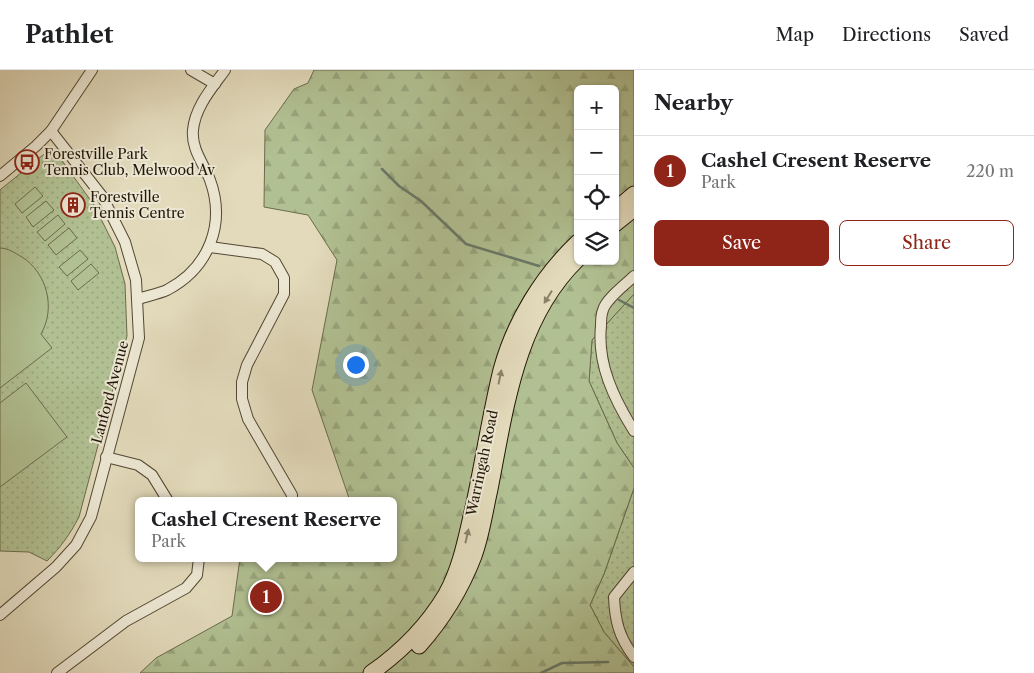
<!DOCTYPE html>
<html lang="en">
<head>
<meta charset="utf-8">
<style>
  :root { --surface:#fff; --page:#f2f2f2; --text:#202124; --muted:#757577; --line:#e0e0e0; --accent:#8f2418 }
  body { margin:0; font-family:"Libre Caslon Text",serif; background:var(--page); color:var(--text) }
  .controls { position:absolute; right:15px; top:15px; display:grid; overflow:hidden; border-radius:8px; box-shadow:0 1px 4px #0004 }
  .controls button { width:45px; height:45px; display:grid; place-items:center; padding:0; border:0; border-bottom:1px solid var(--line); background:var(--surface); color:var(--text); font:25px sans-serif }
  .you { position:absolute; left:355px; top:294px; width:18px; height:18px; margin:-12px; border:4px solid #fff; border-radius:50%; background:#1a73e8; box-shadow:0 0 0 8px #1a73e833 }
  .badge { display:grid; place-items:center; width:32px; height:32px; border-radius:50%; background:var(--accent); color:#fff; font-size:16px; font-weight:700 }
  .pin { position:absolute; translate:-50% -50%; border:2px solid #fff; box-shadow:0 1px 5px #0006 }
  .popup { position:absolute; left:135px; top:427px; width:262px; height:65px; box-sizing:border-box; display:grid; place-content:center; border-radius:8px; background:var(--surface); filter:drop-shadow(0 1px 4px #0005); font-size:16px; white-space:nowrap; color:var(--muted) }
  .popup b { font-size:19px; color:var(--text) }
  .popup::after { content:''; position:absolute; left:50%; top:100%; margin-left:-10px; border:10px solid transparent; border-top-color:var(--surface) }
  .list { margin:0; padding:0; list-style:none }
  h2 { display:flex; justify-content:space-between; align-items:center; height:65px; margin:0; padding:0 20px; font-size:21px }
  h2 small { font-size:16px; font-weight:400; color:var(--muted) }
  .list li { display:grid; grid-template-columns:32px 1fr auto; gap:15px; align-items:center; box-sizing:border-box; height:70px; padding:0 20px; border-top:1px solid var(--line) }
  .list b { display:block; font-size:19px; white-space:nowrap }
  .list p { margin:0; font-size:16px; white-space:nowrap; color:var(--muted) }
  .list em { font-size:16px; font-style:normal; color:var(--muted) }
  .actions { display:flex; gap:10px; padding:15px 20px }
  .actions a { flex:1; padding:11px 0; border:1px solid var(--accent); border-radius:8px; text-align:center; font-size:18px; color:var(--accent) }
  .actions .main { background:var(--accent); color:#fff }
  .icon { flex:none; width:28px; height:28px; fill:none; stroke:currentColor; stroke-width:2; stroke-linecap:round; stroke-linejoin:round }
  .map { position:relative; flex:none; width:634px; height:603px; overflow:hidden }
  header { display:flex; align-items:center; gap:30px; box-sizing:border-box; height:70px; padding:0 25px; background:var(--surface); border-bottom:1px solid var(--line) }
  header strong { font-size:24px }
  nav { display:flex; gap:28px; margin-inline-start:auto; font-size:18px }
  main { display:flex }
  aside { flex:1; background:var(--surface) }
  .map>svg:first-child { display:block }
</style>
</head>
<body>
<header>
<strong>Pathlet</strong>
<nav><a>Map</a><a>Directions</a><a>Saved</a></nav>
</header>
<main>
<div class="map">
<svg width="634" height="603" viewBox="0 0 634 603">
  <defs>
    <pattern id="green-dots" width="8" height="8" patternUnits="userSpaceOnUse" patternTransform="scale(1.25)"><rect width="8" height="8" fill="#b1c092"/><path d="M2 2h.1M6 6h.1" fill="none" stroke="#98a47c" stroke-width="1.8" stroke-linecap="round"/></pattern>
    <pattern id="forest-firs" width="22" height="20" patternUnits="userSpaceOnUse" patternTransform="scale(1.25)"><rect width="22" height="20" fill="#b1c092"/><path d="M5 1l3.5 6h-7zM16 11l3.5 6h-7z" fill="#98a47c"/></pattern>
  </defs>
  <rect width="100%" height="100%" fill="#e2dabb"/>
  <filter id="stains"><feTurbulence type="fractalNoise" baseFrequency=".004" numOctaves="4"/><feColorMatrix values="0 0 0 0 .2 0 0 0 0 .09 0 0 0 0 .02 0 0 0 .5 -.17"/></filter>
  <radialGradient id="worn" r=".72"><stop offset=".6" stop-color="#630" stop-opacity="0"/><stop offset="1" stop-color="#630" stop-opacity=".3"/></radialGradient>
  <g fill="url(#green-dots)" stroke="#6a6b4c">
    <path d="M49,80L55,81L94,135L115,177L125,214L127,266L79,447C70,464 61,477 47,491L29,482L0,481V120Z"/>
    <polygon points="634,224 634,398 617,373 589,311 592,270"/>
    <polygon points="634,418 634,597 604,562 590,535 604,504"/>
  </g>
  <path fill="url(#forest-firs)" stroke="#6a6b4c" fill-rule="evenodd" d="M314,0H634V224L592,270L589,311L617,373L634,398V418L604,504L590,535L604,562L634,597V603H140L156,588L232,546L240,488H394V431H350L312,320L337,190L308,145L264,137L265,60L294,19L308,13ZM578,19H615V191H578Z"/>
  <g fill="#b1c092" stroke="#6a6b4c">
    <polygon points="35,117 43,126 22,143 15,134"/>
    <polygon points="46,131 54,140 33,157 26,147"/>
    <polygon points="58,145 65,154 45,171 37,162"/>
    <polygon points="69,158 77,168 56,185 48,175"/>
    <path d="M0,178C8,178 15,183 22,187C47,203 56,238 41,264L52,278L0,318Z"/>
    <polygon points="80,180 88,189 67,206 59,197"/>
    <polygon points="91,194 99,203 78,220 71,211"/>
    <polygon points="26,313 67,367 0,417 0,333"/>
  </g>
  <g fill="none" stroke-linecap="round" stroke-linejoin="round">
    <g stroke="#687968" stroke-width="2.5">
      <polyline points="382,99 399,116 421,131 466,174 539,196"/>
      <polyline points="619,230 634,238"/>
      <polyline points="541,603 562,593 608,592"/>
    </g>
    <g stroke="#524733" stroke-width="12">
      <g id="minor">
        <polyline points="191,0 215,14"/>
        <polyline points="0,106 36,76 51,61 92,0"/>
        <polyline points="210,177 262,184 275,192 284,208 284,224 247,295 242,312 242,329 248,349 292,425 292,431"/>
        <path d="M634,206C625,215 606,229 603,240C601,245 601,251 601,256C597,294 614,329 634,361"/>
        <path d="M138,229C147,226 158,224 167,220C209,198 226,154 210,110C204,94 191,79 193,60C195,37 212,18 225,0"/>
        <polyline points="106,387 138,395 152,405 168,431"/>
        <path d="M634,502L614,527C615,551 619,567 634,587"/>
        <polyline points="0,545 56,497 76,475 91,447 139,268 136,210 125,172 102,126 51,61"/>
        <polyline points="57,603 126,551 186,518 197,505 199,488"/>
      </g>
    </g>
    <g stroke="#221606" stroke-width="17">
      <g id="highway">
        <polyline points="615,140 634,124"/>
        <polyline points="615,154 634,139"/>
        <path d="M419,576C443,549 461,520 474,486C482,464 485,441 490,419C506,338 516,249 578,189"/>
        <path d="M371,603C401,582 427,556 446,524C461,497 466,467 473,438C483,392 490,345 501,300C514,252 542,206 578,172"/>
      </g>
    </g>
    <use href="#minor" stroke="#ece7d3" stroke-width="10"/>
    <use href="#highway" stroke="#e2dabb" stroke-width="15"/>
  </g>
  <defs><path id="oneway-solid" d="M-6-.8H1V-3.2L6.5 0L1 3.2V.8H-6Z" transform="scale(1.25)"/></defs>
  <g fill="#8c826a">
    <use href="#oneway-solid" transform="translate(548 227) rotate(122)"/>
    <use href="#oneway-solid" transform="translate(500 307) rotate(-78)"/>
    <use href="#oneway-solid" transform="translate(467 466) rotate(-77)"/>
  </g>
  <defs>
    <g id="bus-ring" transform="scale(1.25)"><circle r="9.5" fill="#ece7d3" stroke="#8f2418" stroke-width="1.5"/><path d="M-5-6H5V4H4V6H2V4H-2V6H-4V4H-5ZM-3.5-4V0h7V-4ZM-3.5 1.2v1.5H-2V1.2ZM2 1.2v1.5H3.5V1.2Z" fill="#8f2418"/></g>
    <g id="building-ring" transform="scale(1.25)"><circle r="9.5" fill="#ece7d3" stroke="#8f2418" stroke-width="1.5"/><path d="M-4-6H4V6H1V3H-1V6H-4ZM-2.5-4.3h1.7v1.8h-1.7ZM.8-4.3h1.7v1.8H.8ZM-2.5-1h1.7V.8h-1.7ZM.8-1h1.7V.8H.8Z" fill="#8f2418"/></g>
  </defs>
  <g fill-rule="evenodd">
    <use href="#bus-ring" x="27" y="92"/>
    <use href="#building-ring" x="73" y="135"/>
  </g>
  <g text-anchor="middle" dominant-baseline="central" stroke-width="4" stroke-linejoin="round" paint-order="stroke">
    <g font-size="14" fill="#221606" stroke="#ece7d3" text-anchor="start">
      <text x="44" y="84">Forestville Park<tspan x="44" dy="16">Tennis Club, Melwood Av</tspan></text>
      <text x="90" y="127">Forestville<tspan x="90" dy="16">Tennis Centre</tspan></text>
    </g>
    <g font-size="14" fill="#221606" stroke="#ece7d3">
      <text transform="translate(110 322) rotate(-75)">Lanford Avenue</text>
      <text transform="translate(482 393) rotate(-78)">Warringah Road</text>
    </g>
  </g>
  <rect width="100%" height="100%" filter="url(#stains)"/>
  <rect width="100%" height="100%" fill="url(#worn)"/>
</svg>
<div class="controls">
<button>+</button>
<button>−</button>
<button><svg class="icon" aria-label="locate" viewBox="0 0 24 24"><circle cx="12" cy="12" r="6"/><path d="M12 2v4M12 18v4M2 12h4M18 12h4"/></svg></button>
<button><svg class="icon" aria-label="layers" viewBox="0 0 24 24"><path d="M12 4l9 5-9 5-9-5zM3 14l9 5 9-5"/></svg></button>
</div>
<div class="you"></div>
<div class="pin badge" style="left:266px;top:527px">1</div>
<div class="popup"><b>Cashel Cresent Reserve</b>Park</div>
</div>
<aside>
<h2>Nearby<small></small></h2>
<ul class="list">
<li><span class="badge">1</span><div><b>Cashel Cresent Reserve</b><p>Park</p></div><em>220 m</em></li>
</ul>
<div class="actions"><a class="main">Save</a><a>Share</a></div>
</aside>
</main>
</body>
</html>
